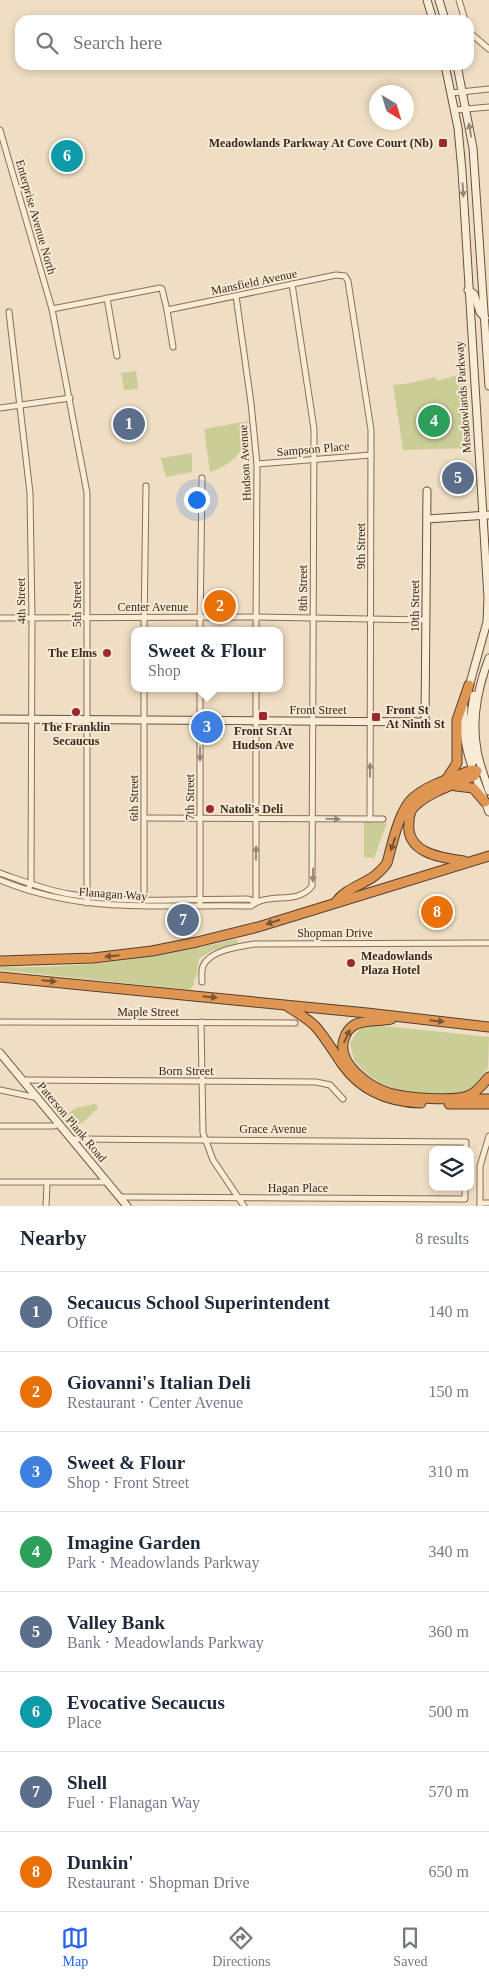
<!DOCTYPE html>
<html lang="en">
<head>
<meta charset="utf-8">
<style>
  :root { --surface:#fff; --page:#f6f6f7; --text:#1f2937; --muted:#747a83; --line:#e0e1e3; --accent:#2563eb }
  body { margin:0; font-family:Georgia,serif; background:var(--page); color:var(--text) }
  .controls { position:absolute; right:15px; bottom:15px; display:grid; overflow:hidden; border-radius:10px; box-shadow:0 2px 8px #0003 }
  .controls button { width:45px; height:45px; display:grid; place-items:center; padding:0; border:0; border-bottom:1px solid var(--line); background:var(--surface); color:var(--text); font:25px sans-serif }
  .compass { position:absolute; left:369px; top:85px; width:45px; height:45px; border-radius:50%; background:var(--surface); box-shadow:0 2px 8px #0003; rotate:142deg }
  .you { position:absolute; left:196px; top:499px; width:18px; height:18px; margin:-12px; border:4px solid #fff; border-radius:50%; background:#1a73e8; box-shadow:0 0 0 8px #1a73e833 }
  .badge { display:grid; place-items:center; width:32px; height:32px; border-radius:50%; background:var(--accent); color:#fff; font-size:16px; font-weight:700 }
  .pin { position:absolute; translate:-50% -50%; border:2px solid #fff; box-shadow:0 1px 5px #0006 }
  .popup { position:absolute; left:131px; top:627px; width:152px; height:65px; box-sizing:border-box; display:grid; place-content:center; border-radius:10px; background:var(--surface); filter:drop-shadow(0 1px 4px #0005); font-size:16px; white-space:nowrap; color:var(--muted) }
  .popup b { font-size:19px; color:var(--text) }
  .popup::after { content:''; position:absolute; left:50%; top:100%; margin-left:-10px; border:10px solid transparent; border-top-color:var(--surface) }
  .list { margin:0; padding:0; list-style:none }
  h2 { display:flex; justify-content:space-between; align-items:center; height:65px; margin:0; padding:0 20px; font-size:21px }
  h2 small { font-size:16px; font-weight:400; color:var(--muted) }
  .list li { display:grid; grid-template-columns:32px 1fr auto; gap:15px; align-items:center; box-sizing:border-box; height:80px; padding:0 20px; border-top:1px solid var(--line) }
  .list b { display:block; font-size:19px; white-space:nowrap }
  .list p { margin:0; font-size:16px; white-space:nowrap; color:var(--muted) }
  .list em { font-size:16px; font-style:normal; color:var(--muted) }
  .icon { flex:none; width:28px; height:28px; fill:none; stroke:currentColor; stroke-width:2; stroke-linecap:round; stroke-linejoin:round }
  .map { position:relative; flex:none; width:489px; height:1206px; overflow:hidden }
  .search { position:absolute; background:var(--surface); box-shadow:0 2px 8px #0003; left:15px; right:15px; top:15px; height:55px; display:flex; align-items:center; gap:12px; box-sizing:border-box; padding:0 18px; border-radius:15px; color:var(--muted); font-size:19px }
  .sheet { height:705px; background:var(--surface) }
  nav { display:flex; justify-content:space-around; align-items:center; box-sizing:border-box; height:70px; border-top:1px solid var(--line); background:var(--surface); font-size:14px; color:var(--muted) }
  nav a { display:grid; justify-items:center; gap:2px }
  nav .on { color:var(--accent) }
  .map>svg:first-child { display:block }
</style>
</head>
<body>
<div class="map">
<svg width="489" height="1206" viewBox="0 0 489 1206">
  <rect width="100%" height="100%" fill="#efdec3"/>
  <g fill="#cbcd97">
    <polygon points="136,371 138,389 124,390 121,373"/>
    <polygon points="467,372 469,448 403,450 393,385 411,383 435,377 437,381"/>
    <path d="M248,421C249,448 234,464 210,472L204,429Z"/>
    <polygon points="192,453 192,472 166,477 160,456 162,458"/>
    <polygon points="364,822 387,823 374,858 364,857"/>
    <path d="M237,939L238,943L211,951L199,959L196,978L194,979V985L192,986L191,990L0,970V967C81,969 157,958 237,939Z"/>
    <polygon points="375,1025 489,1037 488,1067 477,1085 462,1094 403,1092 384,1085 367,1074 354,1060 350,1043 359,1029"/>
    <path d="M95,1104L98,1106L97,1109C88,1116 82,1128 69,1126L66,1115L76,1108Z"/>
  </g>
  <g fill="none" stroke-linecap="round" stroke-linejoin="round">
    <g stroke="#8a6f5a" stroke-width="7">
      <g id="street">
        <polyline points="459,0 465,20"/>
        <polyline points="469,32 489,49"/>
        <polyline points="451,93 489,89"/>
        <polyline points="455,110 489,107"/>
        <polyline points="0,130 52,309 87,493 87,903"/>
        <polyline points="236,296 251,403 257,464 256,631"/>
        <polyline points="107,298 117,356"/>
        <polyline points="52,309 160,288 162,289 167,310 173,347"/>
        <polyline points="167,310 336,275 345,276 348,281 371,430 370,819"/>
        <polyline points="9,312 30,493 32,618 31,883 28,890"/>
        <polyline points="0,408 70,398"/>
        <polyline points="257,464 371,455"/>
        <polyline points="0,618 256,617 426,620"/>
        <polyline points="144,631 146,486"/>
        <polyline points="200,631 202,478"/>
        <polyline points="144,688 144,900"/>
        <polyline points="200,688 200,903"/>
        <polyline points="144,818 383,819"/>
        <path d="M0,873C23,881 45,890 69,894C128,904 189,899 248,899L256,902"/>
        <path d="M0,880C84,915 163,904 251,906C269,891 297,906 312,886L314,429L292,284"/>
        <polyline points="256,902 256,688"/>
        <path d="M202,982C202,977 201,971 203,966C210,950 238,947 254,944L489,943"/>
        <polyline points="0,1022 295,1023"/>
        <polyline points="201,1022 203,1133 213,1160 244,1206"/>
        <polyline points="23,1080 316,1082 330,1085 343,1099"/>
        <polyline points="0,1090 38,1098"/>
        <polyline points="0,1126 54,1126 60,1124"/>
        <polyline points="73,1139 466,1142 466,1150"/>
        <polyline points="0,1182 107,1182"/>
        <polyline points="120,1197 465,1199 465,1187"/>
        <polyline points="480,1203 489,1203"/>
        <polyline points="46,1206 47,1184"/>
        <polyline points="480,1206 480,1166 489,1136"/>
      </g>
    </g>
    <g stroke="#6b503d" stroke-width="9">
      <g id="secondary">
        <polyline points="427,0 433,20"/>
        <polyline points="439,0 445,20"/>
        <polyline points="445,65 458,128 462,171 488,598 487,622 468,690"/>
        <polyline points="457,65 473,148 489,386"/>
        <polyline points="468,290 474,294 480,312 485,318"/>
        <polyline points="427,519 489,515"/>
        <path d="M489,658C478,687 471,718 477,750C479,764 485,777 489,791"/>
        <polyline points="474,695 469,727 474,761"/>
        <path d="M464,707C460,746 476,777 489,812"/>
        <polyline points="0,719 425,722 427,491"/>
        <polyline points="0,1053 127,1206"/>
      </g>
    </g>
    <g stroke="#573e2e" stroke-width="11">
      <g id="highway">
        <polyline points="446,780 457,763 457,720 469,685"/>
        <polyline points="456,786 473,788 485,802"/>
        <path d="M336,902C349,884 372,885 387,863C392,845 399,810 413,798C427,785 454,777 472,770L477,771L474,776C456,784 431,791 416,805C411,809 409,815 409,822C405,853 441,858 464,861"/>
        <polyline points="0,961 93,958 152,951 197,942 258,927 489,856"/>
        <polyline points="0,977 367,1013 489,1027"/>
        <path d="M287,1006C296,1012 307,1018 315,1026C325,1037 333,1051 342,1064C361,1091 389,1102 421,1103"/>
        <path d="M391,1019C380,1021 366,1020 356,1024C350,1027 346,1032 344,1039C336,1063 369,1087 389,1093C405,1098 456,1102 470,1095C478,1091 483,1084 489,1077"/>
        <polyline points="464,1099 489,1099"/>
        <polyline points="449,1104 489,1104"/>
      </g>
    </g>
    <use href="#street" stroke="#f9ecd7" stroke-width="5"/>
    <use href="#secondary" stroke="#f9ecd7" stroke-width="7"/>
    <use href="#highway" stroke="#df9653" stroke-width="9"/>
  </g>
  <defs><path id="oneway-solid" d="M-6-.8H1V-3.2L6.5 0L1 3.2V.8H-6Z" transform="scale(1.25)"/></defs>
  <g fill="#998a7a">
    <use href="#oneway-solid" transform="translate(470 130) rotate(-99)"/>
    <use href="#oneway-solid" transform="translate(463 190) rotate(87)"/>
    <use href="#oneway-solid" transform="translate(200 754) rotate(90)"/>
    <use href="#oneway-solid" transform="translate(370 770) rotate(-90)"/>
    <use href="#oneway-solid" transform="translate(333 819) rotate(1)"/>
    <use href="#oneway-solid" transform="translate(256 853) rotate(-89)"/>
    <use href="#oneway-solid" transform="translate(313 875) rotate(91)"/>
  </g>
  <g fill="#7b5533">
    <use href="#oneway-solid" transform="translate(393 844) rotate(109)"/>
    <use href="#oneway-solid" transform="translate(273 922) rotate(163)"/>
    <use href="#oneway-solid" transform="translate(112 956) rotate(174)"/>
    <use href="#oneway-solid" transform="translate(49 981) rotate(5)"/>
    <use href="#oneway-solid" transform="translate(210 997) rotate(6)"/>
    <use href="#oneway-solid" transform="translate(437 1021) rotate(6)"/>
    <use href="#oneway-solid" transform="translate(347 1036) rotate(-65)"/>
  </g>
  <g fill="#9a2932" stroke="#f6e9d3" stroke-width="2">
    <rect x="438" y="138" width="10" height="10" rx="2.5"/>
    <circle cx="107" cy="653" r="5"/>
    <circle cx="76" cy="712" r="5"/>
    <rect x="258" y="711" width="10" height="10" rx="2.5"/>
    <rect x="371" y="712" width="10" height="10" rx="2.5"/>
    <circle cx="210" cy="809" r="5"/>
    <circle cx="351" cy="963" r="5"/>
  </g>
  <g text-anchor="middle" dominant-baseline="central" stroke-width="4" stroke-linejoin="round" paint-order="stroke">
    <g font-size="12" font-weight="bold" fill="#39291e" stroke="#f6e9d3" text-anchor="start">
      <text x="433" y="143" text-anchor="end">Meadowlands Parkway At Cove Court (Nb)</text>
      <text x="97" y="653" text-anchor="end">The Elms</text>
      <text x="386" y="710">Front St<tspan x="386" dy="14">At Ninth St</tspan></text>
      <text x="76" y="727" text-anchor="middle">The Franklin<tspan x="76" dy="14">Secaucus</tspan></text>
      <text x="263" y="731" text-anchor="middle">Front St At<tspan x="263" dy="14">Hudson Ave</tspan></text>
      <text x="220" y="809">Natoli's Deli</text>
      <text x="361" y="956">Meadowlands<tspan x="361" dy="14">Plaza Hotel</tspan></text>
    </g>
    <g font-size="12" fill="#39291e" stroke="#f6e9d3">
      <text transform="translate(36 217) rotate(74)">Enterprise Avenue North</text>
      <text transform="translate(254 282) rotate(-12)">Mansfield Avenue</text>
      <text transform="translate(463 397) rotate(-94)">Meadowlands Parkway</text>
      <text transform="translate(313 449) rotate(-5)">Sampson Place</text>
      <text transform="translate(245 463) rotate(-93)">Hudson Avenue</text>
      <text transform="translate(361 546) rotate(-90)">9th Street</text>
      <text transform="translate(303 588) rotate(-90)">8th Street</text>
      <text transform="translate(21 601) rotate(-91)">4th Street</text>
      <text transform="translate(77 604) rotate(-90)">5th Street</text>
      <text transform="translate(415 606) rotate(-90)">10th Street</text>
      <text x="153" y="607">Center Avenue</text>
      <text x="318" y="710">Front Street</text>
      <text transform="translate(190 797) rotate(-90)">7th Street</text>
      <text transform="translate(134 798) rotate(-90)">6th Street</text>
      <text transform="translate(113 894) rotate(4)">Flanagan Way</text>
      <text x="335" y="933">Shopman Drive</text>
      <text x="148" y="1012">Maple Street</text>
      <text x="186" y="1071">Born Street</text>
      <text transform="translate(72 1122) rotate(50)">Paterson Plank Road</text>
      <text x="273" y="1129">Grace Avenue</text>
      <text x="298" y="1188">Hagan Place</text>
    </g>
  </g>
</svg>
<div class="controls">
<button><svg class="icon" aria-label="layers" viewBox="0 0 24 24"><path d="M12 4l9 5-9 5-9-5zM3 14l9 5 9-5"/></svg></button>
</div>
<svg class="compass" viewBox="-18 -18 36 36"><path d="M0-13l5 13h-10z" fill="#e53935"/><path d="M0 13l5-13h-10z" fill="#747a83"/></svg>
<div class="you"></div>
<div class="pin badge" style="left:129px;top:424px;background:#5c6f8a">1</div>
<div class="pin badge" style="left:220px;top:606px;background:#e8710a">2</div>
<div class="pin badge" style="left:207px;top:727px;background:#3f7fe0">3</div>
<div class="popup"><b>Sweet &amp; Flour</b>Shop</div>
<div class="pin badge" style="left:434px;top:421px;background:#2e9e5b">4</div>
<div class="pin badge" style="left:458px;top:478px;background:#5c6f8a">5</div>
<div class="pin badge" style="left:67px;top:156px;background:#0f9aa8">6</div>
<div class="pin badge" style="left:183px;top:920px;background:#5c6f8a">7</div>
<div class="pin badge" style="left:437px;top:912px;background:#e8710a">8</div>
<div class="search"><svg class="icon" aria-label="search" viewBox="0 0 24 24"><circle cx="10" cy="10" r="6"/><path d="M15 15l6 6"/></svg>Search here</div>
</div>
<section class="sheet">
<h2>Nearby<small>8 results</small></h2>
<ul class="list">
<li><span class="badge" style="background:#5c6f8a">1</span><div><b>Secaucus School Superintendent</b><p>Office</p></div><em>140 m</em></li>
<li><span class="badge" style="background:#e8710a">2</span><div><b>Giovanni's Italian Deli</b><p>Restaurant · Center Avenue</p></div><em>150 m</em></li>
<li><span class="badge" style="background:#3f7fe0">3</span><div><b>Sweet &amp; Flour</b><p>Shop · Front Street</p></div><em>310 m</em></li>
<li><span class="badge" style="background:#2e9e5b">4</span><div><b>Imagine Garden</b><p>Park · Meadowlands Parkway</p></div><em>340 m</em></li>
<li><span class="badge" style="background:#5c6f8a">5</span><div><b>Valley Bank</b><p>Bank · Meadowlands Parkway</p></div><em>360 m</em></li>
<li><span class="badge" style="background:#0f9aa8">6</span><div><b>Evocative Secaucus</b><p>Place</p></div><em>500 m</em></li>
<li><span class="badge" style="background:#5c6f8a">7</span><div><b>Shell</b><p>Fuel · Flanagan Way</p></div><em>570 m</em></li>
<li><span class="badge" style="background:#e8710a">8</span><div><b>Dunkin'</b><p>Restaurant · Shopman Drive</p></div><em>650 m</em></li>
</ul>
</section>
<nav>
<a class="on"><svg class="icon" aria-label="map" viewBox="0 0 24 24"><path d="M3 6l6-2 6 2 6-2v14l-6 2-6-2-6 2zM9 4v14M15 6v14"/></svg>Map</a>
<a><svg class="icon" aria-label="directions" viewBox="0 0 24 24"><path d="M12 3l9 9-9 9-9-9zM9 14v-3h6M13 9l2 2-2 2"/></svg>Directions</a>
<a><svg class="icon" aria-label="saved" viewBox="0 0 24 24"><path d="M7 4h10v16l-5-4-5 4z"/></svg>Saved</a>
</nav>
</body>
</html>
